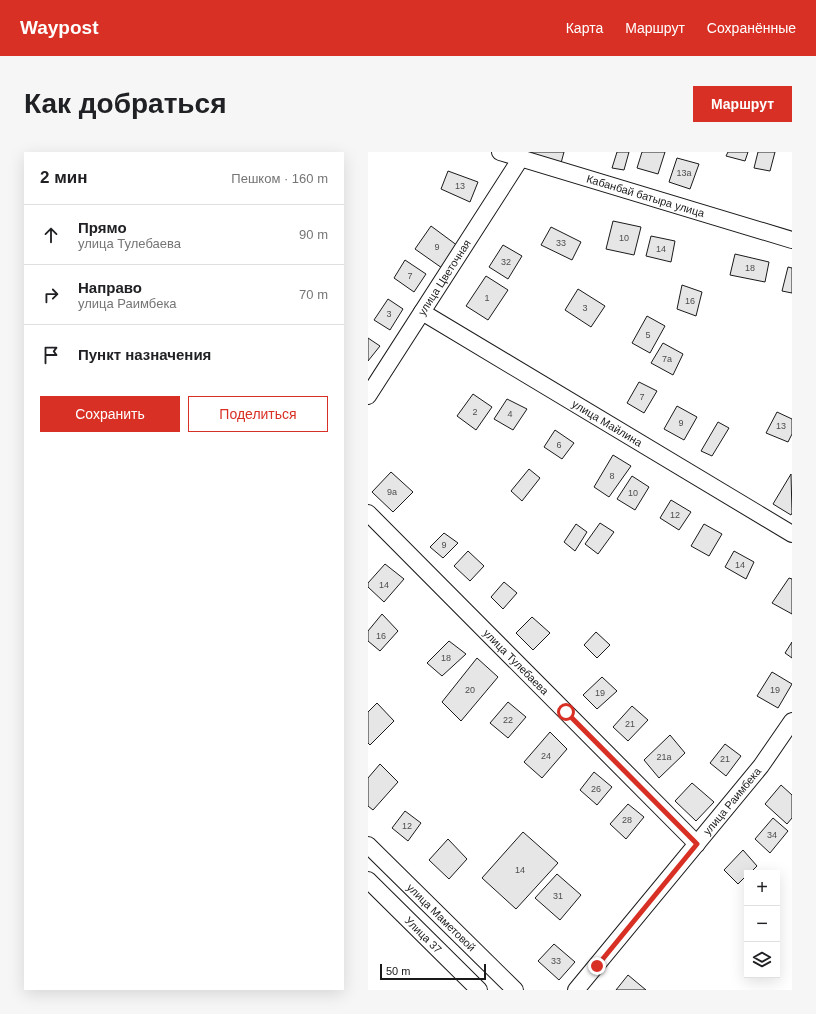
<!DOCTYPE html>
<html lang="ru">
<head>
<meta charset="utf-8">
<style>
  :root { --surface:#fff; --page:#f6f6f6; --text:#202124; --muted:#757577; --line:#e0e0e0; --accent:#d93025 }
  body { margin:0; font-family:Arial,sans-serif; background:var(--page); color:var(--text) }
  .controls { position:absolute; right:12px; bottom:12px; display:grid; overflow:hidden; border-radius:0px; box-shadow:0 4px 16px #0002 }
  .controls button { width:36px; height:36px; display:grid; place-items:center; padding:0; border:0; border-bottom:1px solid var(--line); background:var(--surface); color:var(--text); font:20px sans-serif }
  .scale { position:absolute; left:12px; bottom:10px; width:106px; box-sizing:border-box; padding-left:4px; border:2px solid #1a1a1a; border-top:0; font-size:11px; line-height:14px; white-space:nowrap; color:#1a1a1a; -webkit-text-stroke:3px #fff; paint-order:stroke }
  .stop { position:absolute; width:12px; height:12px; margin:-9px; border:3px solid #d93025; border-radius:50%; background:#fff }
  .stop.end { background:#d93025; border-color:#fff; box-shadow:0 1px 4px #0008 }
  .list { margin:0; padding:0; list-style:none }
  h2 { display:flex; justify-content:space-between; align-items:center; height:52px; margin:0; padding:0 16px; font-size:17px }
  h2 small { font-size:13px; font-weight:400; color:var(--muted) }
  .list li { display:grid; grid-template-columns:26px 1fr auto; gap:12px; align-items:center; box-sizing:border-box; height:60px; padding:0 16px; border-top:1px solid var(--line) }
  .list b { display:block; font-size:15px; white-space:nowrap }
  .list p { margin:0; font-size:13px; white-space:nowrap; color:var(--muted) }
  .list em { font-size:13px; font-style:normal; color:var(--muted) }
  .actions { display:flex; gap:8px; padding:12px 16px }
  .actions a { flex:1; padding:9px 0; border:1px solid var(--accent); border-radius:0px; text-align:center; font-size:14px; color:var(--accent) }
  .actions .main { background:var(--accent); color:#fff }
  .icon { flex:none; width:22px; height:22px; fill:none; stroke:currentColor; stroke-width:2; stroke-linecap:round; stroke-linejoin:round }
  .map { position:relative; flex:none; width:424px; height:838px; overflow:hidden; border-radius:0px }
  header { display:flex; align-items:center; gap:24px; box-sizing:border-box; height:56px; padding:0 20px; background:var(--accent); color:#fff }
  header strong { font-size:19px }
  nav { display:flex; gap:22px; margin-inline-start:auto; font-size:14px }
  .intro { display:flex; align-items:center; justify-content:space-between; box-sizing:border-box; height:96px; padding:0 24px }
  h1 { margin:0; font-size:28px }
  .button { padding:10px 18px; border-radius:0px; background:var(--accent); color:#fff; font-size:14px; font-weight:700 }
  main { display:flex; gap:24px; padding:0 24px }
  aside { flex:1; background:var(--surface); border-radius:0px; box-shadow:0 4px 16px #0002 }
  .map>svg:first-child { display:block }
</style>
</head>
<body>
<header>
<strong>Waypost</strong>
<nav><a>Карта</a><a>Маршрут</a><a>Сохранённые</a></nav>
</header>
<div class="intro"><h1>Как добраться</h1><a class="button">Маршрут</a></div>
<main>
<aside>
<h2>2 мин<small>Пешком · 160 m</small></h2>
<ul class="list">
<li><svg class="icon" aria-label="ahead" viewBox="0 0 24 24"><path d="M12 20V5M6 11l6-6 6 6"/></svg><div><b>Прямо</b><p>улица Тулебаева</p></div><em>90 m</em></li>
<li><svg class="icon" aria-label="right" viewBox="0 0 24 24"><path d="M7 20v-9h11M14 6l5 5-5 5"/></svg><div><b>Направо</b><p>улица Раимбека</p></div><em>70 m</em></li>
<li><svg class="icon" aria-label="arrive" viewBox="0 0 24 24"><path d="M6 21V4h12l-3 4 3 4H6"/></svg><div><b>Пункт назначения</b></div></li>
</ul>
<div class="actions"><a class="main">Сохранить</a><a>Поделиться</a></div>
</aside>
<div class="map">
<svg width="424" height="838" viewBox="0 0 424 838">
  <rect width="100%" height="100%" fill="#fff"/>
  <g fill="#e6e6e6" stroke="#1a1a1a">
    <polygon points="164,0 196,0 193,11 163,3"/>
    <polygon points="249,0 261,0 256,18 244,16"/>
    <polygon points="274,0 297,0 290,22 269,16"/>
    <polygon points="360,0 380,0 377,9 358,4"/>
    <polygon points="390,0 407,0 402,19 386,16"/>
    <polygon points="309,6 331,12 322,37 301,30"/>
    <polygon points="80,19 110,30 102,50 73,37"/>
    <polygon points="245,69 273,75 266,103 238,97"/>
    <polygon points="63,74 90,94 74,116 47,97"/>
    <polygon points="183,75 213,90 204,108 173,93"/>
    <polygon points="283,84 307,89 303,110 278,104"/>
    <polygon points="135,93 154,104 140,127 121,115"/>
    <polygon points="367,102 401,110 397,130 362,123"/>
    <polygon points="37,108 58,122 46,140 26,126"/>
    <polygon points="420,115 424,116 424,141 414,139"/>
    <polygon points="118,124 140,138 120,168 98,154"/>
    <polygon points="314,133 334,140 328,164 309,157"/>
    <polygon points="210,137 237,154 223,175 197,158"/>
    <polygon points="20,147 35,157 22,178 6,168"/>
    <polygon points="279,164 297,174 282,201 264,191"/>
    <polygon points="0,186 12,194 0,209"/>
    <polygon points="295,191 315,202 305,223 283,211"/>
    <polygon points="271,230 289,239 276,261 259,251"/>
    <polygon points="105,242 124,255 108,278 89,264"/>
    <polygon points="139,247 159,257 145,278 126,267"/>
    <polygon points="309,254 329,265 316,288 296,277"/>
    <polygon points="409,260 424,267 424,282 420,290 398,281"/>
    <polygon points="350,270 361,276 344,304 333,299"/>
    <polygon points="187,278 206,291 194,307 176,295"/>
    <polygon points="245,303 263,314 241,345 226,335"/>
    <polygon points="161,317 172,326 154,349 143,339"/>
    <polygon points="23,320 45,340 25,360 4,340"/>
    <polygon points="423,322 424,361 423,363 405,352"/>
    <polygon points="264,324 281,335 267,358 249,347"/>
    <polygon points="303,348 323,360 311,378 292,366"/>
    <polygon points="232,371 246,380 230,402 217,392"/>
    <polygon points="208,372 219,380 207,399 196,390"/>
    <polygon points="336,372 354,382 341,404 323,394"/>
    <polygon points="76,381 90,391 75,406 62,395"/>
    <polygon points="100,399 116,414 102,429 86,414"/>
    <polygon points="366,399 386,410 378,427 357,415"/>
    <polygon points="17,412 36,427 16,450 0,435 0,431"/>
    <polygon points="421,426 424,427 424,462 404,451"/>
    <polygon points="136,430 149,441 135,457 123,445"/>
    <polygon points="14,462 30,479 12,499 0,489 0,479"/>
    <polygon points="164,465 182,481 165,498 148,481"/>
    <polygon points="228,480 242,493 229,506 216,493"/>
    <polygon points="81,489 98,502 74,524 59,511"/>
    <polygon points="424,490 424,506 417,501"/>
    <polygon points="109,506 130,525 93,569 74,550"/>
    <polygon points="404,520 424,532 410,556 389,544"/>
    <polygon points="234,525 249,539 229,557 215,543"/>
    <polygon points="140,550 158,565 140,586 122,571"/>
    <polygon points="9,551 26,569 2,593 0,591 0,560"/>
    <polygon points="264,554 280,568 260,589 245,575"/>
    <polygon points="182,580 199,597 174,626 156,610"/>
    <polygon points="302,583 317,601 291,626 276,608"/>
    <polygon points="357,592 373,604 358,624 342,611"/>
    <polygon points="12,612 30,630 5,658 0,654 0,626"/>
    <polygon points="226,620 244,635 229,653 212,638"/>
    <polygon points="324,631 346,650 328,669 307,649"/>
    <polygon points="413,633 424,643 424,666 419,672 397,652"/>
    <polygon points="260,652 276,665 258,687 242,672"/>
    <polygon points="37,659 53,671 40,689 24,676"/>
    <polygon points="405,666 420,679 402,701 387,687"/>
    <polygon points="155,680 190,711 148,757 114,726"/>
    <polygon points="80,687 99,707 81,727 61,708"/>
    <polygon points="375,698 389,714 382,721 379,721 379,723 370,732 356,718"/>
    <polygon points="189,722 213,743 192,768 167,746"/>
    <polygon points="186,792 207,810 191,828 170,809"/>
    <polygon points="260,823 278,838 248,838"/>
  </g>
  <g fill="none" stroke-linecap="round" stroke-linejoin="round">
    <g stroke="#1a1a1a" stroke-width="18">
      <g id="minor">
        <path id="s1" d="M132,0L424,88"/>
        <path id="s2" d="M54,160L424,382"/>
        <path id="s3" d="M0,244L153,6"/>
        <path id="s4" d="M0,361L329,692"/>
        <path id="s5" d="M0,693L147,838"/>
        <path id="s6" d="M0,728L111,838"/>
        <path id="s7" d="M208,838L393,614L424,569"/>
      </g>
    </g>
    <use href="#minor" stroke="#fff" stroke-width="16"/>
  </g>
  <g fill="none" stroke-linecap="round" stroke-linejoin="round">
    <polyline stroke="#d93025" stroke-width="5" points="198,560 329,692 229,814"/>
  </g>
  <g text-anchor="middle" dominant-baseline="central" stroke-width="3" stroke-linejoin="round" paint-order="stroke">
    <g font-size="9" fill="#4d4d4d">
      <text x="316" y="21">13а</text>
      <text x="92" y="34">13</text>
      <text x="256" y="86">10</text>
      <text x="193" y="91">33</text>
      <text x="69" y="95">9</text>
      <text x="293" y="97">14</text>
      <text x="138" y="110">32</text>
      <text x="382" y="116">18</text>
      <text x="42" y="124">7</text>
      <text x="119" y="146">1</text>
      <text x="322" y="149">16</text>
      <text x="217" y="156">3</text>
      <text x="21" y="162">3</text>
      <text x="280" y="183">5</text>
      <text x="299" y="207">7а</text>
      <text x="274" y="245">7</text>
      <text x="107" y="260">2</text>
      <text x="142" y="262">4</text>
      <text x="313" y="271">9</text>
      <text x="413" y="274">13</text>
      <text x="191" y="293">6</text>
      <text x="244" y="324">8</text>
      <text x="24" y="340">9а</text>
      <text x="265" y="341">10</text>
      <text x="307" y="363">12</text>
      <text x="76" y="393">9</text>
      <text x="372" y="413">14</text>
      <text x="16" y="433">14</text>
      <text x="13" y="484">16</text>
      <text x="78" y="506">18</text>
      <text x="102" y="538">20</text>
      <text x="407" y="538">19</text>
      <text x="232" y="541">19</text>
      <text x="140" y="568">22</text>
      <text x="262" y="572">21</text>
      <text x="178" y="604">24</text>
      <text x="296" y="605">21а</text>
      <text x="357" y="607">21</text>
      <text x="228" y="637">26</text>
      <text x="259" y="668">28</text>
      <text x="39" y="674">12</text>
      <text x="404" y="683">34</text>
      <text x="152" y="718">14</text>
      <text x="190" y="744">31</text>
      <text x="188" y="809">33</text>
    </g>
    <g font-size="11" fill="#1a1a1a" stroke="#fff">
      <text stroke="none"><textPath href="#s1" startOffset="152">Кабанбай батыра улица</textPath></text>
      <text stroke="none"><textPath href="#s3" startOffset="141">улица Цветочная</textPath></text>
      <text stroke="none"><textPath href="#s2" startOffset="216">улица Майлина</textPath></text>
      <text stroke="none"><textPath href="#s4" startOffset="210">улица Тулебаева</textPath></text>
      <text stroke="none"><textPath href="#s7" startOffset="245">улица Раимбека</textPath></text>
      <text stroke="none"><textPath href="#s5" startOffset="103">улица Маметовой</textPath></text>
      <text stroke="none"><textPath href="#s6" startOffset="78">Улица 37</textPath></text>
    </g>
  </g>
</svg>
<div class="controls">
<button>+</button>
<button>−</button>
<button><svg class="icon" aria-label="layers" viewBox="0 0 24 24"><path d="M12 4l9 5-9 5-9-5zM3 14l9 5 9-5"/></svg></button>
</div>
<div class="scale">50 m</div>
<div class="stop" style="left:198px;top:560px"></div>
<div class="stop end" style="left:229px;top:814px"></div>
</div>
</main>
</body>
</html>
